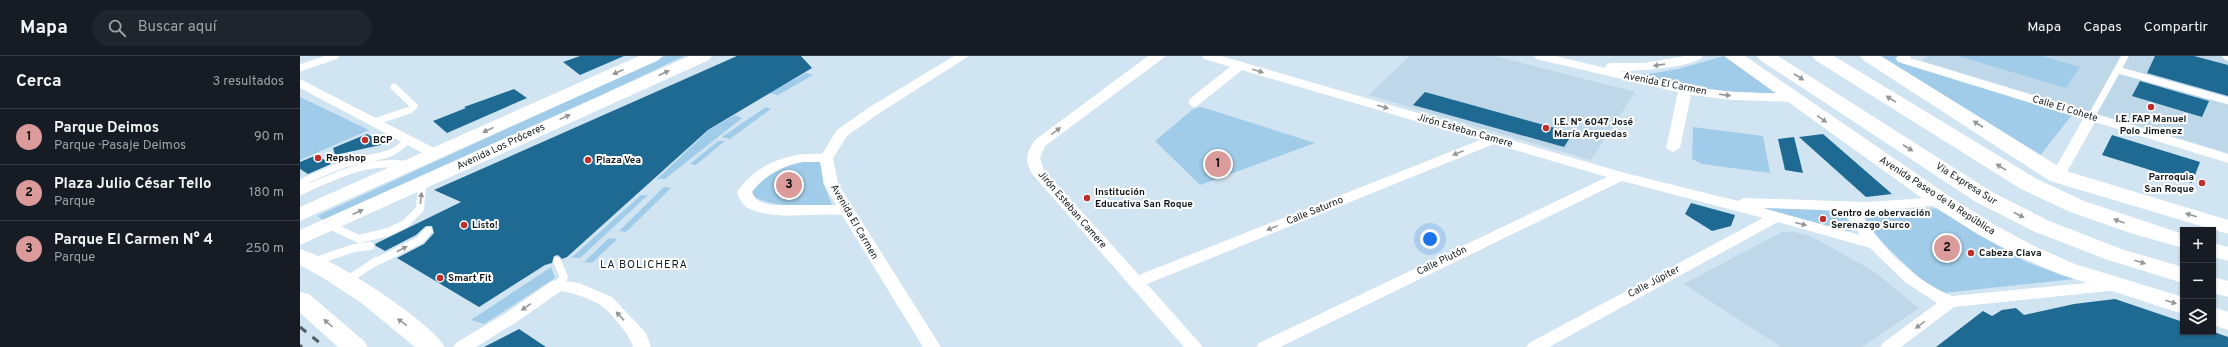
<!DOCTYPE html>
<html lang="es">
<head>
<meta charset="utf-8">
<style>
  :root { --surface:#171b24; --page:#20242c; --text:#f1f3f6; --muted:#9ea1a6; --line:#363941; --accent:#da9b9a }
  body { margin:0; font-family:Overpass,sans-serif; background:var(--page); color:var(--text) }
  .controls { position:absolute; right:12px; bottom:12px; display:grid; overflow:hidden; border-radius:0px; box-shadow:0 1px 3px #0004 }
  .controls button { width:36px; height:36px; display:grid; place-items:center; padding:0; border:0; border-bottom:1px solid var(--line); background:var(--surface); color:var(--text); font:20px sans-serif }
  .you { position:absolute; left:1130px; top:183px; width:14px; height:14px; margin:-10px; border:3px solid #fff; border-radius:50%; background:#1a73e8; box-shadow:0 0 0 6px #1a73e833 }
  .badge { display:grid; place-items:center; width:26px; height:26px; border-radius:50%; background:var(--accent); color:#111; font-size:13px; font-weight:700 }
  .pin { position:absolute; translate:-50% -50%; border:2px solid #fff; box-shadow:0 1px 4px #0006 }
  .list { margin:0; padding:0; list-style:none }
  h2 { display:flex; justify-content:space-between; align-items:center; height:52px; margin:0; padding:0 16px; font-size:17px }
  h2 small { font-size:13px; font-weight:400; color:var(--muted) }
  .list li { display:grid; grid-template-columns:26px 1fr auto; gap:12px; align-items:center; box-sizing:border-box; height:56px; padding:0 16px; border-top:1px solid var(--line) }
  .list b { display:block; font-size:15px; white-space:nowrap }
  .list p { margin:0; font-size:13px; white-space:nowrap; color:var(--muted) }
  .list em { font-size:13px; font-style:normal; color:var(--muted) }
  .icon { flex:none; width:22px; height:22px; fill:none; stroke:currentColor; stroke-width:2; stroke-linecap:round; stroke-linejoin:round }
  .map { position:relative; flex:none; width:1928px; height:291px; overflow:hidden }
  header { display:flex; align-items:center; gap:24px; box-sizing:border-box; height:56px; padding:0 20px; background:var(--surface); border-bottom:1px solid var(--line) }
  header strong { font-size:19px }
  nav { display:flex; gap:22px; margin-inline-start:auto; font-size:14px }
  .search { width:280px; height:36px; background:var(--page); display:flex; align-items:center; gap:10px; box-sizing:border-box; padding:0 14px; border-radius:22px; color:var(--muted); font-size:15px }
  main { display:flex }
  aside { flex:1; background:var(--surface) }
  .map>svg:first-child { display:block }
</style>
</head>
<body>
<header>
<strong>Mapa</strong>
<div class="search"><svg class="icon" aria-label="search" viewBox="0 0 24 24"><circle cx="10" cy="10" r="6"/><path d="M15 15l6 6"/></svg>Buscar aquí</div>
<nav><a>Mapa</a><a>Capas</a><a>Compartir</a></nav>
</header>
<main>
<aside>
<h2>Cerca<small>3 resultados</small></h2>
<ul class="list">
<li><span class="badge">1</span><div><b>Parque Deimos</b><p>Parque · Pasaje Deimos</p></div><em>90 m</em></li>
<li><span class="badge">2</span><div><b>Plaza Julio César Tello</b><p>Parque</p></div><em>180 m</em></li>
<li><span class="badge">3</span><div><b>Parque El Carmen N° 4</b><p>Parque</p></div><em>250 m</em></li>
</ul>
</aside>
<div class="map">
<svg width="1928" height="291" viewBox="0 0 1928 291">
  <rect width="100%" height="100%" fill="#d1e4f1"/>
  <g fill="#bed7e9">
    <polygon points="1110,0 1195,0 1335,36 1291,104 1069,39"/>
    <polygon points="1627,0 1928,0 1928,97 1622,5"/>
    <polygon points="1482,176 1494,176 1513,181 1573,215 1619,252 1562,291 1481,291 1384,228"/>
  </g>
  <g fill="#a0cce9">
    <polygon points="365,0 384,0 183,95 25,165 17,160"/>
    <polygon points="1424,0 1478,38 1386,33 1337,20 1378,13"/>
    <polygon points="1573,0 1597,0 1595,3 1772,59 1739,101"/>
    <polygon points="1658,0 1742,0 1780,11 1766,32"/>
    <polygon points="506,17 513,19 478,39 469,37"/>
    <polygon points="0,41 69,74 0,104"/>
    <polygon points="466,51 471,53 430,83 422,81"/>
    <polygon points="899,51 905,52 1015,87 900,129 855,85 892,54"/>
    <polygon points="435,59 442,62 365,123 357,123 409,74"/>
    <polygon points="1393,71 1463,80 1470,117 1402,108 1392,103"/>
    <polygon points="418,85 425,85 396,109 390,108"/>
    <path d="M521,103L523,127L532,149C504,150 477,153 452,140L453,131C479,112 488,105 521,103Z"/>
    <polygon points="364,131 371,132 326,176 319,175"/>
    <polygon points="341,139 348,139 280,202 271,202"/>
    <polygon points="1458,149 1545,156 1551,175 1460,154"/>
    <path d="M1641,152L1726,206L1774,223L1643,237L1631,232C1617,219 1568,177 1565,161L1573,158Z"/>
    <polygon points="309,182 317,183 292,207 284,206"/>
    <polygon points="251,211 255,222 184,268 171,264"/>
  </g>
  <g fill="#1e6a93">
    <polygon points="280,0 324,0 280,19 263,6"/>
    <polygon points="437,0 501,0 512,12 408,74 267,201 262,203 258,199 254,200 252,207 245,209 179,251 97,202 124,188 134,177 132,170 126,170 116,179 85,195 76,190 75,188 161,146 134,134"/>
    <polygon points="1855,0 1894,0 1928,9 1928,40 1847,17"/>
    <polygon points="1840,25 1909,45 1902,61 1832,40"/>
    <polygon points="214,33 227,42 147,77 133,65 166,52 164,51"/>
    <polygon points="1125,36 1273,77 1264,91 1113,49"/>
    <polygon points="67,78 85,88 35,99 33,92"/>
    <polygon points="1523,78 1592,138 1566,141 1499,81"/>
    <polygon points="1812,79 1900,106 1892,127 1802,99"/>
    <polygon points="1494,81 1503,117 1485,114 1478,83"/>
    <polygon points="17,99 31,108 8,118 0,113 0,106"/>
    <polygon points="1391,147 1435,159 1431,170 1412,175 1385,158"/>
    <polygon points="1815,243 1883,266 1883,276 1914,276 1928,281 1928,291 1636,291 1683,255 1692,260 1702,254 1716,252 1724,259 1774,248"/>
    <polygon points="219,273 246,291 184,291"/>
  </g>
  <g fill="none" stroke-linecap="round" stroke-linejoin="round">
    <g stroke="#fff" stroke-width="7">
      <polyline points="1926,0 1928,1"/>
      <polyline points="0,12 35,0"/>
      <polyline points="1818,14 1928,45"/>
      <polyline points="1791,61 1825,0"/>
      <polyline points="74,66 110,54 114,50 94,31"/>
      <path d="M0,127C16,120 32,112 48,107C69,100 93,103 107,84"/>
      <path d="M7,132C43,117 68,103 108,109"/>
      <polyline points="122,132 123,126"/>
    </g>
    <g stroke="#fff" stroke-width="8">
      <polyline points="0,135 9,131"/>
      <polyline points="29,169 59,183 88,176 105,168 120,153 122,131"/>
      <polyline points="257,205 264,221 258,229"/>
      <polyline points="13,206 54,192 70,190"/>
      <polyline points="72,208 120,184 128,175"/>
      <polyline points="46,225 76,205"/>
    </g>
    <polyline stroke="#fff" stroke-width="10" points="894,46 939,10"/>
    <g fill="#fff" fill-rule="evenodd">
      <path d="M654,0H669L578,58L547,80L533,102L538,128L641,291H623L542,159C515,157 477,164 452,154C443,151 440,144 437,136C456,108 488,96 522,98L537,74L568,52ZM503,106H520L524,128L536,149H472C462,147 456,146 452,136C465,119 482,110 503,106Z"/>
      <path d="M848,0H866L745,90L740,102L744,114L839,219L1180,84L904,3L902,0H921L1325,117L1438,145L1444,142L1567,146L1641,141L1646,142L1648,145L1646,148L1641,149L1571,155L1563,160C1582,193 1617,226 1652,240L1818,224L1824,225L1826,229L1824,233L1818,234L1654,251L1601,291H1580L1583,287L1637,247L1605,226L1570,192L1478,166L1249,291H1226L1229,287L1463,162L1322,125L980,291H956L959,287L1307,121L1194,88L847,228L903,291H884L733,119C724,106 726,97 735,84ZM1463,152L1551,155L1547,159L1560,179Z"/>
      <path d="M1234,0H1256L1305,12L1307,8L1311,7H1344L1385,0H1403C1395,12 1335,15 1320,15L1385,30L1433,36L1491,38L1497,42L1491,46L1433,44L1391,39L1380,92L1373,96L1366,92L1378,36L1236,3Z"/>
      <polygon points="1598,0 1611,0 1610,2 1928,98 1928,107 1795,66 1763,123 1753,123 1751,120 1783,63 1598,6 1596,3"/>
      <polygon points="0,23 140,95 142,98 140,101 130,101 0,32"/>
      <path d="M258,224L279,227L312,241L346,277L351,291H333C331,280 309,254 299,248C288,242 274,237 261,235L218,265L176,291H153L156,287L206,257L252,225Z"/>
    </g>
    <g fill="#fff" fill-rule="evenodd">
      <polygon points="339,0 362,0 359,4 0,165 0,151"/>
      <polygon points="389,0 412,0 409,4 0,189 0,174"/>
    </g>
    <g fill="#fff" fill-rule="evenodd">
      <polygon points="1424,0 1445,0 1649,140 1695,169 1734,190 1775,208 1883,241 1883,258 1759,218 1718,200 1679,179 1633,150"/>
      <polygon points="1560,0 1581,0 1766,115 1928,164 1928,178 1750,125 1563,4"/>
      <path d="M0,193C31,201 129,264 145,291H115L60,246L25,223L0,209Z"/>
      <polygon points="0,236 9,238 64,285 68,291 38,291 0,257"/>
      <polygon points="1913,251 1928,256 1928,274 1913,269"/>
    </g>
    <g fill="#fff" fill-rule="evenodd">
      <polygon points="1457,0 1478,0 1692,136 1749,165 1824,194 1883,211 1883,227 1808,204 1733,175 1676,146 1460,4"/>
      <polygon points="1512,0 1534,0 1737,123 1784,145 1883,178 1883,192 1830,177 1768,155 1721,133 1515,4"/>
      <polygon points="1913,187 1928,191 1928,205 1913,201"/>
      <polygon points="1913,221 1928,225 1928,241 1913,237"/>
    </g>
    <g stroke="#535e65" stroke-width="3" stroke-dasharray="8 8" stroke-linecap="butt">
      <polyline points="0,271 25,291"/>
      <polyline points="0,289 2,291"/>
    </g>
  </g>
  <defs><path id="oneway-solid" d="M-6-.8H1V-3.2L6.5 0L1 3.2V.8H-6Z"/></defs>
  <g fill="#95989a">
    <use href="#oneway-solid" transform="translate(1359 9) rotate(172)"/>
    <use href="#oneway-solid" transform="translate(958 15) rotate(16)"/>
    <use href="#oneway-solid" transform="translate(318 16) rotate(156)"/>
    <use href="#oneway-solid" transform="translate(364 17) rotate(-24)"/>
    <use href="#oneway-solid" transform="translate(1499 21) rotate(33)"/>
    <use href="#oneway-solid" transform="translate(1425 39) rotate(7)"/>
    <use href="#oneway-solid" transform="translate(1591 43) rotate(-148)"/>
    <use href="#oneway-solid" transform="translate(1083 51) rotate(16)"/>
    <use href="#oneway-solid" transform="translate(265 61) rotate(-25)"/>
    <use href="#oneway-solid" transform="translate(1522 63) rotate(35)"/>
    <use href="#oneway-solid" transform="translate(1678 68) rotate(-147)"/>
    <use href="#oneway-solid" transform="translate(188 74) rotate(156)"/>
    <use href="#oneway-solid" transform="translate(756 75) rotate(-37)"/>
    <use href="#oneway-solid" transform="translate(1608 92) rotate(33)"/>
    <use href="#oneway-solid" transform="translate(1158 97) rotate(158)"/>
    <use href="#oneway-solid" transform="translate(1701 111) rotate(-148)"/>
    <use href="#oneway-solid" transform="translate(121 142) rotate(-83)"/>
    <use href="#oneway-solid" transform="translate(58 156) rotate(-24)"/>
    <use href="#oneway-solid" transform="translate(1719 159) rotate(28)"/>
    <use href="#oneway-solid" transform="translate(1891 159) rotate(-163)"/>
    <use href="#oneway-solid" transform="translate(1819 165) rotate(-160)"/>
    <use href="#oneway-solid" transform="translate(1501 168) rotate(14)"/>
    <use href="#oneway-solid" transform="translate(972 172) rotate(158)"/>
    <use href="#oneway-solid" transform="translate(102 193) rotate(-27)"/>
    <use href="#oneway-solid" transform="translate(1840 206) rotate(17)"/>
    <use href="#oneway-solid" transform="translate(1871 246) rotate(18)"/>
    <use href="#oneway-solid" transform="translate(226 251) rotate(145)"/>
    <use href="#oneway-solid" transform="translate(320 260) rotate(-133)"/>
    <use href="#oneway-solid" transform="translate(102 266) rotate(-144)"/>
    <use href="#oneway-solid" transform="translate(28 267) rotate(-138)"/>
    <use href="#oneway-solid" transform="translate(1620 269) rotate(144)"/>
  </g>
  <g fill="#be2f29" stroke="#fff" stroke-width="1.5">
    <circle cx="1851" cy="51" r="4"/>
    <circle cx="1246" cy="72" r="4"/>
    <circle cx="65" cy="84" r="4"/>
    <circle cx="18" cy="102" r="4"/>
    <circle cx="288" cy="104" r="4"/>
    <circle cx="1902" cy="127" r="4"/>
    <circle cx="787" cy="142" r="4"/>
    <circle cx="1523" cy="163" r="4"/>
    <circle cx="164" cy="169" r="4"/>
    <circle cx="1671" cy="197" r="4"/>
    <circle cx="140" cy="222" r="4"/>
  </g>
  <g text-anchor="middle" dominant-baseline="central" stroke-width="4" stroke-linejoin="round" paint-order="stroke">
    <g font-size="10" fill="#131a1e" stroke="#fff">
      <text transform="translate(1365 28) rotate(11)">Avenida El Carmen</text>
      <text transform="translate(1765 53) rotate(17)">Calle El Cohete</text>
      <text transform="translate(1165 75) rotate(16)">Jirón Esteban Camere</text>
      <text transform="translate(201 91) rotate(-25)">Avenida Los Próceres</text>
      <text transform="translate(1666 128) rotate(32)">Via Expresa Sur</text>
      <text transform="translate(1637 140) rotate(33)">Avenida Paseo de la República</text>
      <text transform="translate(772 154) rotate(49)">Jirón Esteban Camere</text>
      <text transform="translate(1015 155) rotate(-22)">Calle Saturno</text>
      <text transform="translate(554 166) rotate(60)">Avenida El Carmen</text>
      <text transform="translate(1142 205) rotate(-26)">Calle Plutón</text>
      <text transform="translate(1354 226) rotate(-28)">Calle Júpiter</text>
    </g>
    <g font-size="10" font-weight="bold" fill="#131a1e" stroke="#fff" text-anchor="start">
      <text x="1851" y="63" text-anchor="middle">I.E. FAP Manuel<tspan x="1851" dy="12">Polo Jimenez</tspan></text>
      <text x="1254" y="66">I.E. N° 6047 José<tspan x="1254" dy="12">María Arguedas</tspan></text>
      <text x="73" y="84">BCP</text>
      <text x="26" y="102">Repshop</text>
      <text x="296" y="104">Plaza Vea</text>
      <text x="1894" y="121" text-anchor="end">Parroquia<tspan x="1894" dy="12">San Roque</tspan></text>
      <text x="795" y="136">Institución<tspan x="795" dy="12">Educativa San Roque</tspan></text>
      <text x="1531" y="157">Centro de obervación<tspan x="1531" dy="12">Serenazgo Surco</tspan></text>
      <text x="172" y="169">Listo!</text>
      <text x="1679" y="197">Cabeza Clava</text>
      <text x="148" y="222">Smart Fit</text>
    </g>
    <g font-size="11" letter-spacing="1" fill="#131a1e" stroke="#fff">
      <text x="344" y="209">LA BOLICHERA</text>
    </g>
  </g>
</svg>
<div class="controls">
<button>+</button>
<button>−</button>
<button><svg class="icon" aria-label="layers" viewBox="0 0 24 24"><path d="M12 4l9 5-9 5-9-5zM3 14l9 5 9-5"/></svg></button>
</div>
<div class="you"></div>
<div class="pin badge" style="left:918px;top:108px">1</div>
<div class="pin badge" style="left:1647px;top:192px">2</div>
<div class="pin badge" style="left:489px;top:129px">3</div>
</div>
</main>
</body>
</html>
